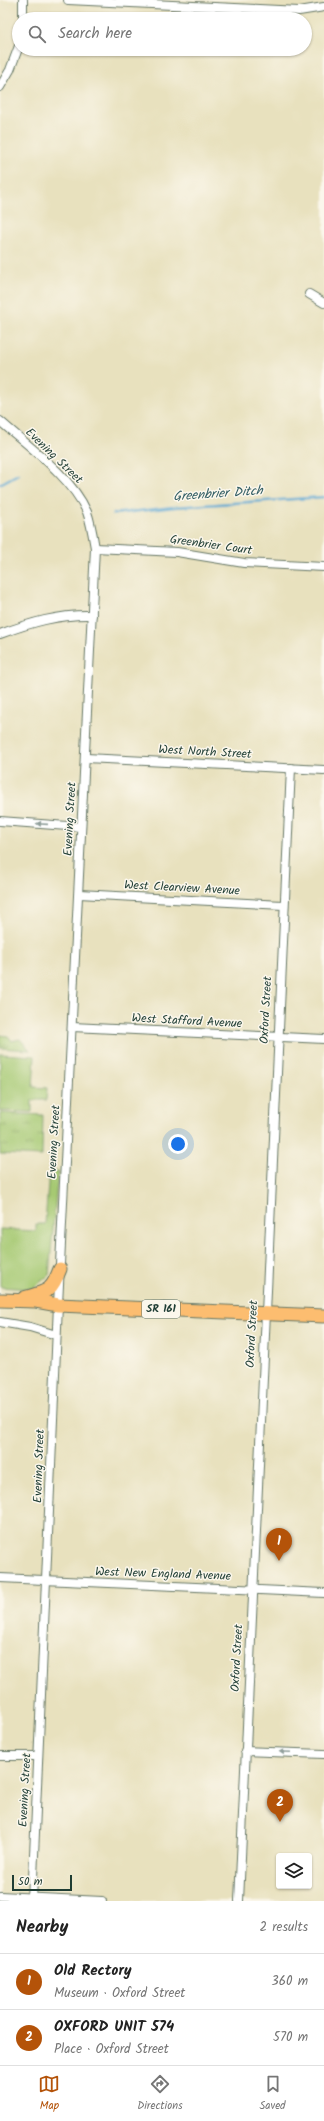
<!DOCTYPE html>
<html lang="en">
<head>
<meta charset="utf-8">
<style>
  :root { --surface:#fff; --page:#f2f2f2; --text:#222; --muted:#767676; --line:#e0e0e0; --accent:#b45309 }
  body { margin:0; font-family:Kalam,sans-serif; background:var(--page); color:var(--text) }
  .controls { position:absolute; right:12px; bottom:12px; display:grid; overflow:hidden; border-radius:4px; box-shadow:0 1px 3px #0004 }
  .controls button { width:36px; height:36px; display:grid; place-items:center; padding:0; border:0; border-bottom:1px solid var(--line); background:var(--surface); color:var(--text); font:20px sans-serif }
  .scale { position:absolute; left:12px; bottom:10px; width:60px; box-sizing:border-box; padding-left:4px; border:2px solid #1f3d34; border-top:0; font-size:11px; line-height:14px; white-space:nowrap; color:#1f3d34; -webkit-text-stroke:3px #fbf7ec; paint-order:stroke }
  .you { position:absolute; left:178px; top:1144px; width:14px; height:14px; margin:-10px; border:3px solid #fff; border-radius:50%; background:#1a73e8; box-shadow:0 0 0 6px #1a73e833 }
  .badge { display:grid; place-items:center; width:26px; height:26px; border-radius:50%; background:var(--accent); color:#fff; font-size:13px; font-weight:700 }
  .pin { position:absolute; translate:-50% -33px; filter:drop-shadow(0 1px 2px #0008) }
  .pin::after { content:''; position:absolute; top:21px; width:14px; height:12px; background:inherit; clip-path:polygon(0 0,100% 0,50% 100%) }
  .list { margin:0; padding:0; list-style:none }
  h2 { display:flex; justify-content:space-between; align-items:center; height:52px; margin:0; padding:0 16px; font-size:17px }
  h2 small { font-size:13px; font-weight:400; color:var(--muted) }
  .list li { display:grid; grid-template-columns:26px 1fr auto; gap:12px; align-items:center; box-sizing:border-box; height:56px; padding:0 16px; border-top:1px solid var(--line) }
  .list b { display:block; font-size:15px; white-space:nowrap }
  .list p { margin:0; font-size:13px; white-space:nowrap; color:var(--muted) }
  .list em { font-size:13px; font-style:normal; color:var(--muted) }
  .icon { flex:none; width:22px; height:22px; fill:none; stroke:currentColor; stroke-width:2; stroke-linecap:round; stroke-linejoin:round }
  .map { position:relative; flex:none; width:324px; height:1901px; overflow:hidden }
  .search { position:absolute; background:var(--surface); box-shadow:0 1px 3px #0004; left:12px; right:12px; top:12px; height:44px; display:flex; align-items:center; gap:10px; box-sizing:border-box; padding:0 14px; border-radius:22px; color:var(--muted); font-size:15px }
  .sheet { height:164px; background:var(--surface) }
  nav { display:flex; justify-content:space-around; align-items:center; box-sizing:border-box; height:56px; border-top:1px solid var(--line); background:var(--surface); font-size:11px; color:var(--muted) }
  nav a { display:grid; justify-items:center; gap:2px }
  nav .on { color:var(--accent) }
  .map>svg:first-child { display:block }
</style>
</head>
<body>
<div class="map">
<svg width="324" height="1901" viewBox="0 0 324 1901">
  <defs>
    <pattern id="park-tufts" width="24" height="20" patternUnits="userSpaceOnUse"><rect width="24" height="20" fill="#a6c972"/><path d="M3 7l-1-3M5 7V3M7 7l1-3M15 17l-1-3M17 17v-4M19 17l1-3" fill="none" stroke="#87a45e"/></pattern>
  </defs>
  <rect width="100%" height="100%" fill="#fbf7ec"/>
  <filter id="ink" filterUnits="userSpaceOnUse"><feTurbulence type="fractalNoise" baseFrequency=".025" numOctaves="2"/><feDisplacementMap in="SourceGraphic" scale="8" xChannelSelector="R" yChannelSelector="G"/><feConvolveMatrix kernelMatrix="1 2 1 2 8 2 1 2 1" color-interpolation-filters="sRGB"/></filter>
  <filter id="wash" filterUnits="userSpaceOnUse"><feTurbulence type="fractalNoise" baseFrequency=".012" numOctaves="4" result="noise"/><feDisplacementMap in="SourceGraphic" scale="16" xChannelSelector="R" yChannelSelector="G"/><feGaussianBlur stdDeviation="0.9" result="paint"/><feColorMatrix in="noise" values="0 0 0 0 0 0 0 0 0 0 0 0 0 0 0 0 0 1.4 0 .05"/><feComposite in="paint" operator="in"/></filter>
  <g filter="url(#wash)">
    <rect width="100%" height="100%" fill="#e8e1be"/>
    <g fill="#a6c972" stroke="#628353">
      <polygon points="0,1054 35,1056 33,1087 47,1088 46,1100 32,1100 32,1112 0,1111"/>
      <polygon points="49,1171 58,1172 49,1275 32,1289 0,1287 0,1229 36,1231 36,1224 45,1224"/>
    </g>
    <g fill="url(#park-tufts)" stroke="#628353">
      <polygon points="0,1035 8,1036 12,1041 20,1039 30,1050 0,1048"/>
      <polygon points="0,1113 43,1115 42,1156 0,1154"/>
    </g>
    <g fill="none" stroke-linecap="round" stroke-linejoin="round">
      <g stroke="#57a6d1" stroke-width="2.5">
        <polyline points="0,484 18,474"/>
        <polyline points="113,514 174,507 324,497"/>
      </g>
    </g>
  </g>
  <g filter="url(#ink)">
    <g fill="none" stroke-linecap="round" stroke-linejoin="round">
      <g stroke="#657664" stroke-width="10">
        <g id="minor">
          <polyline points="68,0 299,11 324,7"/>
          <polyline points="23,19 23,0"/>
          <polyline points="0,87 10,70 19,46"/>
          <polyline points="309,294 324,303"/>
          <path d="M0,421C29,447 71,476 87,512C91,523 93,536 95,548L58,1305L32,1901"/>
          <polyline points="95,548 177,552 244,563 324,567"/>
          <path d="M0,634C30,623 59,614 92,615"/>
          <polyline points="86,758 324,770"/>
          <polyline points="0,821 81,827"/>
          <polyline points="79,894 283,905"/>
          <polyline points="72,1027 324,1039"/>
          <polyline points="0,1322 30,1327 56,1335"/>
          <polyline points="0,1578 324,1593"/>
          <polyline points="245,1751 324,1754"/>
          <polyline points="0,1756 38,1756"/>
          <polyline points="0,1896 102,1901"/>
          <polyline points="239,1901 291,768"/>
        </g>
      </g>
      <g stroke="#657664" stroke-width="15">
        <g id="primary">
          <path d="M24,1298C47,1291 51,1293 60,1269"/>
          <polyline points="0,1300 36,1301 58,1305 324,1316"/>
        </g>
      </g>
      <use href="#minor" stroke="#fff" stroke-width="8"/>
      <use href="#primary" stroke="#fcbd6f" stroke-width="13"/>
    </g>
    <defs><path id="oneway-solid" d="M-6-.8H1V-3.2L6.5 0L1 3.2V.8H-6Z"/></defs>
    <g fill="#8f9e9a">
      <use href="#oneway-solid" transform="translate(42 824) rotate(-176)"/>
      <use href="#oneway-solid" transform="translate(285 1752) rotate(-177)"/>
    </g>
  </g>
  <g text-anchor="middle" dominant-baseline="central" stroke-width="3" stroke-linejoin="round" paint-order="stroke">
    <rect fill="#fbf7ec" stroke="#61756b" stroke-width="1" x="142" y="1300" width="38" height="18" rx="3"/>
    <g font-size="11" font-weight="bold" fill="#1f3d34">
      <text x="161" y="1309">SR 161</text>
    </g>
    <g font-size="12" fill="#1f3d34" stroke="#fbf7ec">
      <text transform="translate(54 456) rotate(44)">Evening Street</text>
      <text transform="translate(211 545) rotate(8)">Greenbrier Court</text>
      <text transform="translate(205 752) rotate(3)">West North Street</text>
      <text transform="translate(70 819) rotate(-87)">Evening Street</text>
      <text transform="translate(182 888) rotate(3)">West Clearview Avenue</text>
      <text transform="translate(266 1010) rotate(-87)">Oxford Street</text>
      <text transform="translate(187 1021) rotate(3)">West Stafford Avenue</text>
      <text transform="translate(54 1142) rotate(-87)">Evening Street</text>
      <text transform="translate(252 1334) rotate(-87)">Oxford Street</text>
      <text transform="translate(39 1466) rotate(-88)">Evening Street</text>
      <text transform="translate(163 1574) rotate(2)">West New England Avenue</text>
      <text transform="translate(237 1658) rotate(-87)">Oxford Street</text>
      <text transform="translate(25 1790) rotate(-87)">Evening Street</text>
    </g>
    <g font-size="13" font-style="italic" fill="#305c63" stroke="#fbf7ec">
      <text transform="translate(218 494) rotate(-4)">Greenbrier Ditch</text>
    </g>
  </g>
</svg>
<div class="controls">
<button><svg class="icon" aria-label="layers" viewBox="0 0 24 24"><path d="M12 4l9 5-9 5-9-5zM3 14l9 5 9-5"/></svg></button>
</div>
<div class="scale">50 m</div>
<div class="you"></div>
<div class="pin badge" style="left:279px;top:1561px">1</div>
<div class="pin badge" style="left:280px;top:1822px">2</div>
<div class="search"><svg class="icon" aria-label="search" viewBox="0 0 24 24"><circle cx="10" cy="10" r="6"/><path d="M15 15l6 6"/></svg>Search here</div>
</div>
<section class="sheet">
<h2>Nearby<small>2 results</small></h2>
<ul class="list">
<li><span class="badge">1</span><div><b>Old Rectory</b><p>Museum · Oxford Street</p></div><em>360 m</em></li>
<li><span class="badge">2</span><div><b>OXFORD UNIT 574</b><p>Place · Oxford Street</p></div><em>570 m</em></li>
</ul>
</section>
<nav>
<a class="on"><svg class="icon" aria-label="map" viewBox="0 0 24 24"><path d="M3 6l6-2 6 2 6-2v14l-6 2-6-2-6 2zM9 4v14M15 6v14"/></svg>Map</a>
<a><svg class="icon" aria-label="directions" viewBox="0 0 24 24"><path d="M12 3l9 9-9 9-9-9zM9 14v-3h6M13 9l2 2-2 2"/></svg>Directions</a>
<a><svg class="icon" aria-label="saved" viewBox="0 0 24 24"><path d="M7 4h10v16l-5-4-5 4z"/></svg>Saved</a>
</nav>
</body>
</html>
